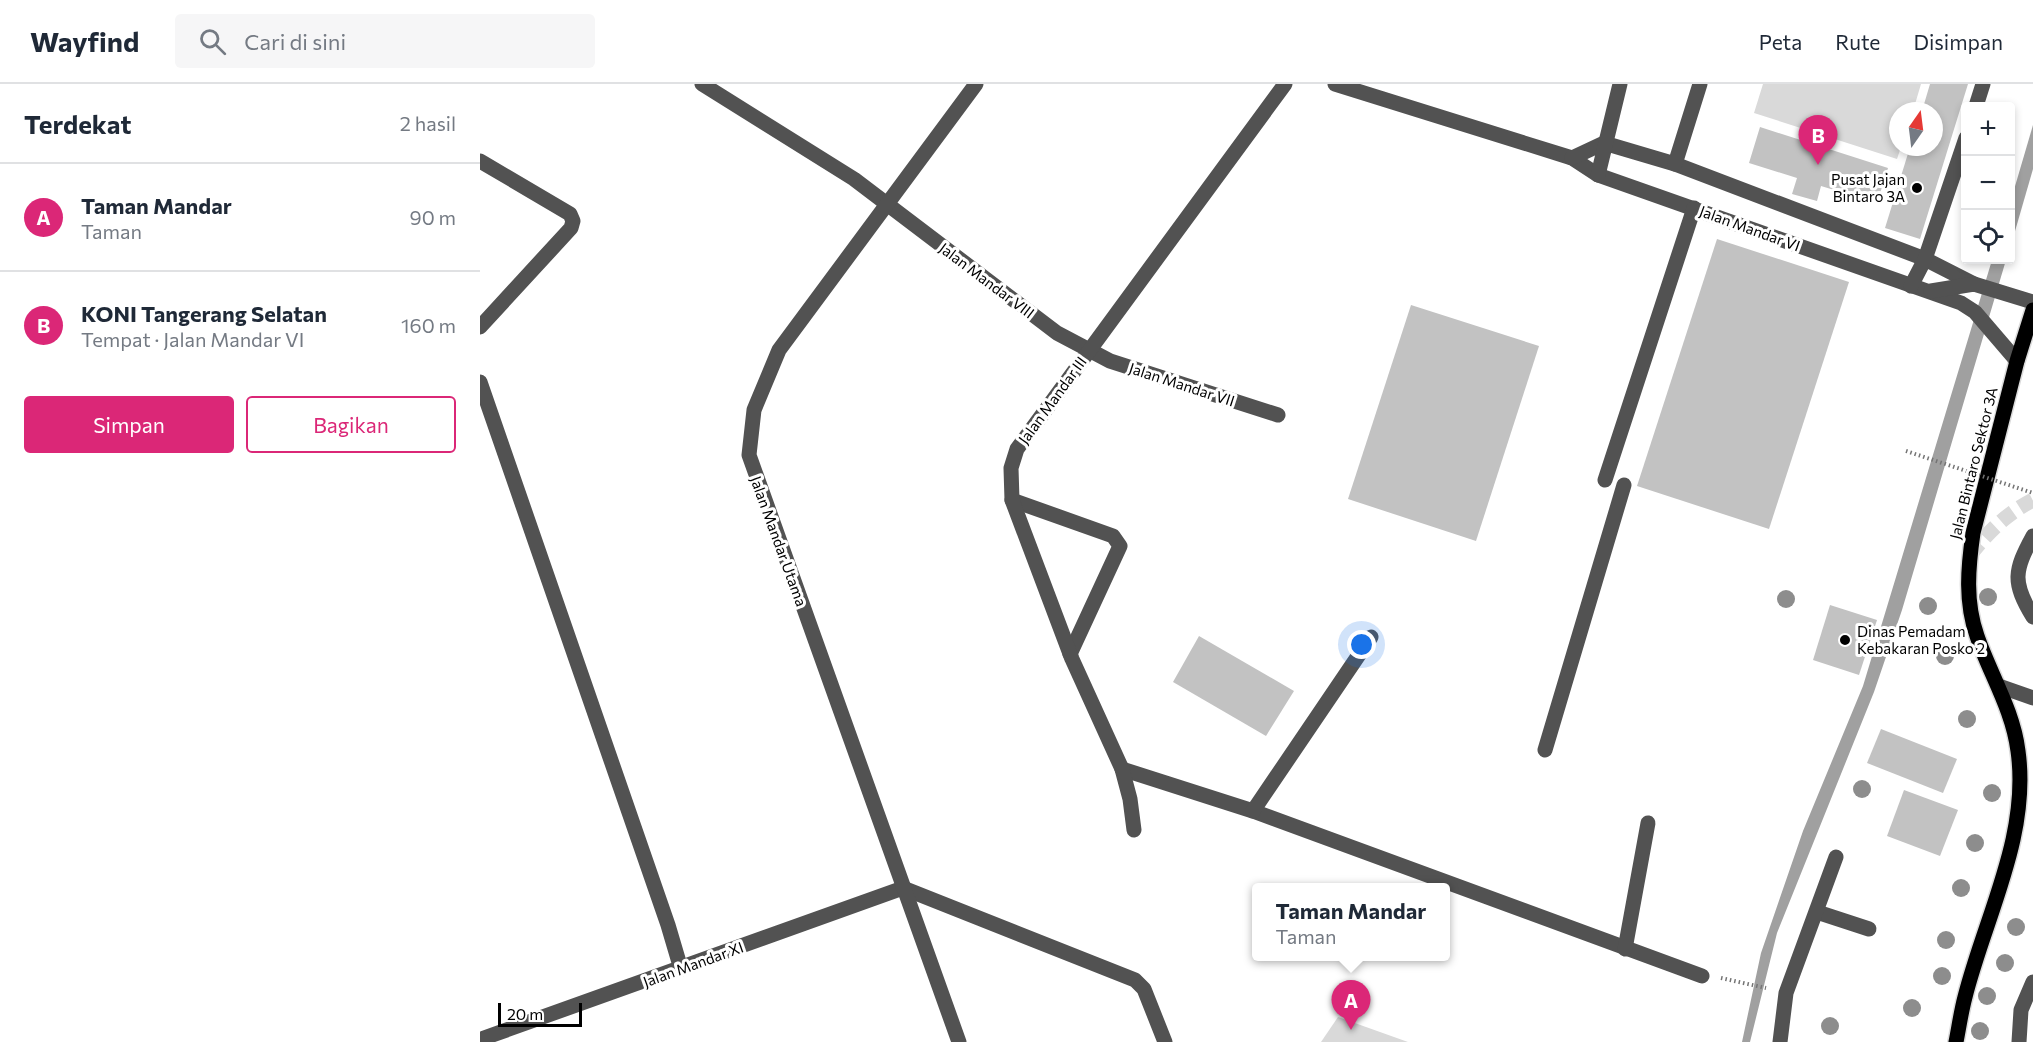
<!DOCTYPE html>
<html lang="id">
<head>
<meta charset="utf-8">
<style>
  :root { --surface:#fff; --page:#f6f6f7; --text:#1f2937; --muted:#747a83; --line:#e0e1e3; --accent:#db2777 }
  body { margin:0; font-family:Commissioner,sans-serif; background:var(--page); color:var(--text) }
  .controls { position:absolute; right:18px; top:18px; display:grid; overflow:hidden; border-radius:6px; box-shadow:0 3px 9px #0003 }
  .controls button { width:54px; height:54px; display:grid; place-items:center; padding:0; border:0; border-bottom:2px solid var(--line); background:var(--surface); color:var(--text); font:30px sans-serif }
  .compass { position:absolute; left:1409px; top:18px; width:54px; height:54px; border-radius:50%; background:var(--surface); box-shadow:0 3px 9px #0003; rotate:14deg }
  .scale { position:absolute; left:18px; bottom:15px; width:84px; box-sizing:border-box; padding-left:6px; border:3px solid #000; border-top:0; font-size:16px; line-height:21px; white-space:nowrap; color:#000; -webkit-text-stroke:4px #fff; paint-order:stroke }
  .you { position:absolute; left:882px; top:561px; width:21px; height:21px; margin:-15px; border:4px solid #fff; border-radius:50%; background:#1a73e8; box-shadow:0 0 0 9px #1a73e833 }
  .badge { display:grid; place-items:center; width:39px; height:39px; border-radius:50%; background:var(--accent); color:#fff; font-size:20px; font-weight:700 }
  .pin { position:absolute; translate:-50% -50px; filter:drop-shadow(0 2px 3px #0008) }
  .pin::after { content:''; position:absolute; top:32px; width:21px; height:18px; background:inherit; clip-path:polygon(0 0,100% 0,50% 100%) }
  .popup { position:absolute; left:772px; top:799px; width:198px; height:78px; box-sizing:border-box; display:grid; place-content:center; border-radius:6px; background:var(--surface); filter:drop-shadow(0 2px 4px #0005); font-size:20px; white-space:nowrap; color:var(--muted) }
  .popup b { font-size:22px; color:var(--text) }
  .popup::after { content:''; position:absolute; left:50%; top:100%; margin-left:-12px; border:12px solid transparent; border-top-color:var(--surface) }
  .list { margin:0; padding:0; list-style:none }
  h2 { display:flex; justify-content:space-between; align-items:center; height:78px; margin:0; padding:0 24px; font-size:26px }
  h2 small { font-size:20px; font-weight:400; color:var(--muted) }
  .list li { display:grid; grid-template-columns:39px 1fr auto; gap:18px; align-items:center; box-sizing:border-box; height:108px; padding:0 24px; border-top:2px solid var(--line) }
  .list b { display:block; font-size:22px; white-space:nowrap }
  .list p { margin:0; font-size:20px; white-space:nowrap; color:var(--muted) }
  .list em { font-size:20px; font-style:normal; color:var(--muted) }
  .actions { display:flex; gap:12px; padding:18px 24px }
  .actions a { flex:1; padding:14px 0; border:2px solid var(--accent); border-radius:6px; text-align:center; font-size:21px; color:var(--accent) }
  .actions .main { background:var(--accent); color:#fff }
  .icon { flex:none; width:33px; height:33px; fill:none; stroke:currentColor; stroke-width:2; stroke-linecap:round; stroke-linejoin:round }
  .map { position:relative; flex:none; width:1553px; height:958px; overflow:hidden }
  header { display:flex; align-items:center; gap:36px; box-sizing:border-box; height:84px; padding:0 30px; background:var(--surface); border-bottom:2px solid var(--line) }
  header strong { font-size:28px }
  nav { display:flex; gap:33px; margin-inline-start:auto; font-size:21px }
  .search { width:420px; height:54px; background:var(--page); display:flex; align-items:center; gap:15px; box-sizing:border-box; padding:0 21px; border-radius:6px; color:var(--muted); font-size:22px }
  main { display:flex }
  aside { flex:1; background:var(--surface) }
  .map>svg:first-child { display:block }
</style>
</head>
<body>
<header>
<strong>Wayfind</strong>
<div class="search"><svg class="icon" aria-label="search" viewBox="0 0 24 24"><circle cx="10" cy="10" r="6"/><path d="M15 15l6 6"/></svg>Cari di sini</div>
<nav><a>Peta</a><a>Rute</a><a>Disimpan</a></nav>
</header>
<main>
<aside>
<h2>Terdekat<small>2 hasil</small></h2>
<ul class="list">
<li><span class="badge">A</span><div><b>Taman Mandar</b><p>Taman</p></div><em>90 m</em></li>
<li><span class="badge">B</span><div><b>KONI Tangerang Selatan</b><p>Tempat · Jalan Mandar VI</p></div><em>160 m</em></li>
</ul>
<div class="actions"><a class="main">Simpan</a><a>Bagikan</a></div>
</aside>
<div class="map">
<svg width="1553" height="958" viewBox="0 0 1553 958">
  <rect width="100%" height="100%" fill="#fff"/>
  <g fill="#d9d9d9">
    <polygon points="1283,0 1441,0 1433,27 1418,27 1418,63 1421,63 1417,75 1274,29"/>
    <polygon points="858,933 928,958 841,958"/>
  </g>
  <g fill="#a0a0a0">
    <polygon points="1553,41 1553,85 1531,161 1531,116"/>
    <polygon points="1512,176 1526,176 1422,526 1394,608 1297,849 1270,958 1262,958 1281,869 1323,747 1383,602"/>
  </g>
  <g fill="#c2c2c2">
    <polygon points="1450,0 1488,0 1440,155 1405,144 1430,63 1454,63 1454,27 1442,27"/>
    <polygon points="1280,43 1408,84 1397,119 1341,102 1337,117 1312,110 1317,94 1269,79"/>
    <polygon points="1237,155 1369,198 1289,445 1157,402"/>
    <polygon points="931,221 1059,262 996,457 868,415"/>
    <polygon points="1350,521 1397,536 1379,591 1333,576"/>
    <polygon points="719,552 814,607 786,652 693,598"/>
    <polygon points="1401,645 1477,675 1463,709 1387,679"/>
    <polygon points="1424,706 1478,726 1460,772 1407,752"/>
  </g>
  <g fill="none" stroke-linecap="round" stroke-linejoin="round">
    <path stroke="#d9d9d9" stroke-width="15" stroke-dasharray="15 8" stroke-linecap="butt" d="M1490,471C1508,448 1526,430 1553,416"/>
    <g stroke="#dbdbdb" stroke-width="18">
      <path id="major" d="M1476,958C1479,943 1481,928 1485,913C1505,833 1550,752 1538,667C1533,626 1510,590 1497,552C1485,518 1488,484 1493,449L1537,277L1553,226"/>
    </g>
    <polyline stroke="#747474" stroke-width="4" stroke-dasharray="1.5 3" stroke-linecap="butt" points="1241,894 1286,904"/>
    <g stroke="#525252" stroke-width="15">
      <polyline points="222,0 374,95 577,249 630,277 798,331"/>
      <polyline points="855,0 1092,74 1118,91 1481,219 1495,228 1537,277"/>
      <polyline points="1496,22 1503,0"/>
      <polyline points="1092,74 1124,59 1195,80 1445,175 1494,200"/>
      <polyline points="0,77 90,130 93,137 91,144 0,243"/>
      <polyline points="1195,80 1220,0"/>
      <polyline points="1118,91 1140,0"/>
      <polyline points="1431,202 1445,175 1486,54"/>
      <polyline points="1451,207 1494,200 1553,218"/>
      <polyline points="0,298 188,841 201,885"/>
      <polyline points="1125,396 1214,124"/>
      <polyline points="532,416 633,452 640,462 590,570"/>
      <path d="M1553,452C1534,487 1532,498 1553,533"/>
      <polyline points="1519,602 1553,614"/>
      <polyline points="1065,666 1144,401"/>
      <polyline points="642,685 773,727 1222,892"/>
      <polyline points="773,727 891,553"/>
      <polyline points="654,746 650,715 642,685 592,575 532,416 531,384 537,365 805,0"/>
      <polyline points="1337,828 1389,845"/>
      <polyline points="1145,865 1168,739"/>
      <polyline points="4,954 423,804 655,896 664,905 685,958"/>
      <polyline points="479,958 269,371 274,326 299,266 496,0"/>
      <polyline points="1300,958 1306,909 1356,773"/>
      <polyline points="1539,958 1541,926 1553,898"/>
    </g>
    <use href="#major" stroke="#000" stroke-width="15"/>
    <polyline stroke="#747474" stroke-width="4" stroke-dasharray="1.5 3" stroke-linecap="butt" points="1426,367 1553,409"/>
  </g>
  <g fill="#8d8d8d">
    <circle cx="1508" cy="513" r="9"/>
    <circle cx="1306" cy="515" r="9"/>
    <circle cx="1448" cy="522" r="9"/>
    <circle cx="1465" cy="572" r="9"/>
    <circle cx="1487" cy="635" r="9"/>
    <circle cx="1382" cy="705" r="9"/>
    <circle cx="1512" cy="709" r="9"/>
    <circle cx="1495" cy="759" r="9"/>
    <circle cx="1481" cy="804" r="9"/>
    <circle cx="1536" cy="843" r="9"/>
    <circle cx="1466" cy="856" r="9"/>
    <circle cx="1525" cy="879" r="9"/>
    <circle cx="1462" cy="892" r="9"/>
    <circle cx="1507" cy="912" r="9"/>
    <circle cx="1432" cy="924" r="9"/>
    <circle cx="1350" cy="942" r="9"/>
    <circle cx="1500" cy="947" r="9"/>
  </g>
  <g fill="#000" stroke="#fff" stroke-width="2">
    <circle cx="1437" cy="104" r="6"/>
    <circle cx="1365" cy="556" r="6"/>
  </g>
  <g text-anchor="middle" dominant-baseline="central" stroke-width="6" stroke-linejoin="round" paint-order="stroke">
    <g font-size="15" fill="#000" stroke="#fff" text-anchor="end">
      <text x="1425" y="95">Pusat Jajan<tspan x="1425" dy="17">Bintaro 3A</tspan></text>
      <text x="1377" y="547" text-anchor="start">Dinas Pemadam<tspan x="1377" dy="17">Kebakaran Posko 2</tspan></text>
    </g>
    <g font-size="15" fill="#000" stroke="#fff">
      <text transform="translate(1270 144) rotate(20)">Jalan Mandar VI</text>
      <text transform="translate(507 196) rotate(37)">Jalan Mandar VIII</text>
      <text transform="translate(702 300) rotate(18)">Jalan Mandar VII</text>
      <text transform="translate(572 316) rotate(-54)">Jalan Mandar III</text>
      <text transform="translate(1493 379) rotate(-76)">Jalan Bintaro Sektor 3A</text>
      <text transform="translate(299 457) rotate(70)">Jalan Mandar Utama</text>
      <text transform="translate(213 880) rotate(-20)">Jalan Mandar XI</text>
    </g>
  </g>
</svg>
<div class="controls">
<button>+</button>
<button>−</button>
<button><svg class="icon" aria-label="locate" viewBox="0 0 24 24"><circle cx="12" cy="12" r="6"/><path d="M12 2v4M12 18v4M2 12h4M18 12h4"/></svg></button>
</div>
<svg class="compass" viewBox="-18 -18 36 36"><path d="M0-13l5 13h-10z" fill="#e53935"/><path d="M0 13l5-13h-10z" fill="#747a83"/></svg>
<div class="scale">20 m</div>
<div class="you"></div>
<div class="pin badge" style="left:871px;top:946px">A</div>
<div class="popup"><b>Taman Mandar</b>Taman</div>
<div class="pin badge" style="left:1338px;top:81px">B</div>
</div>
</main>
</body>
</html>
